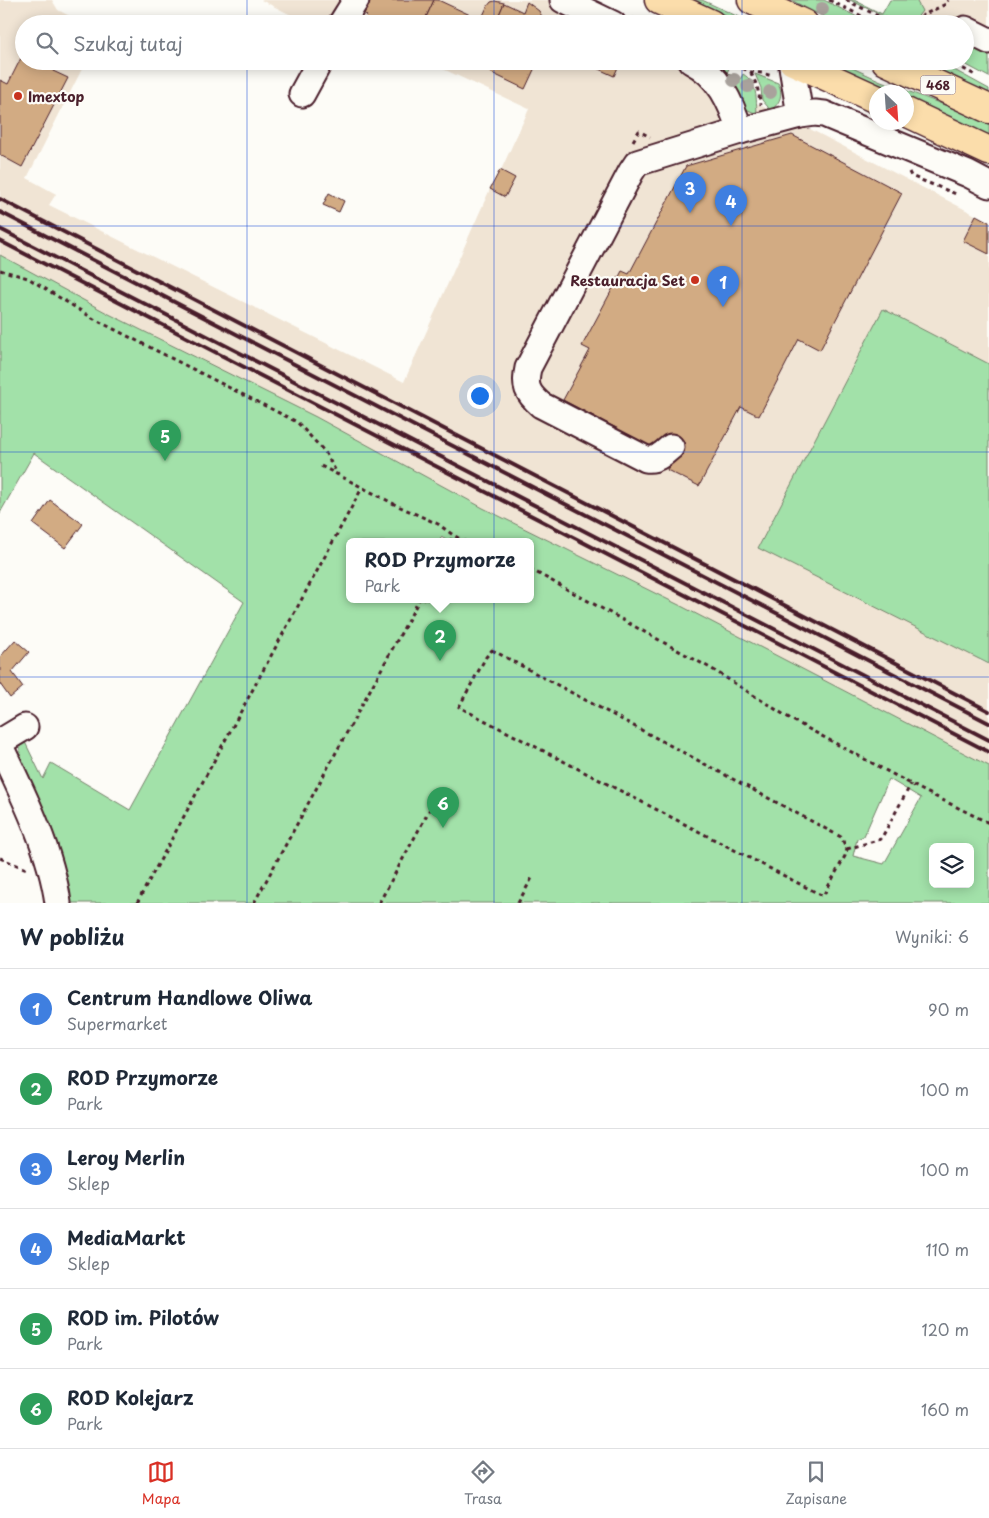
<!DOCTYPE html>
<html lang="pl">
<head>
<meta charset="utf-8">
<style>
  :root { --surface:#fff; --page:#f6f6f7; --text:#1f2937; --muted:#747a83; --line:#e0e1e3; --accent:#d93025 }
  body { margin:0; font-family:"Playpen Sans",sans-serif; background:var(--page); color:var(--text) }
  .controls { position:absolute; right:15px; bottom:15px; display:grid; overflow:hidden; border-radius:8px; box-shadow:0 2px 12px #0003 }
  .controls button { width:45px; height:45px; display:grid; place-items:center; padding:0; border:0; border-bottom:1px solid var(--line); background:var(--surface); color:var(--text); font:25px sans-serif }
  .compass { position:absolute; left:869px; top:85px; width:45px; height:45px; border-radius:50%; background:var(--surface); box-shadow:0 2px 12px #0003; rotate:155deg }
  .you { position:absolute; left:479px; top:395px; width:18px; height:18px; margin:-12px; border:4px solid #fff; border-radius:50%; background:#1a73e8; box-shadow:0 0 0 8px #1a73e833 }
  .badge { display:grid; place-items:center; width:32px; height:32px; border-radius:50%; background:var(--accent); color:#fff; font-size:16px; font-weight:700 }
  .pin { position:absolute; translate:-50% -41px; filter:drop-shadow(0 1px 2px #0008) }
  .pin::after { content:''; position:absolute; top:26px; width:18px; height:15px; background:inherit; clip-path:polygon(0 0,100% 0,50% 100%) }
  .popup { position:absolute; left:346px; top:538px; width:188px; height:65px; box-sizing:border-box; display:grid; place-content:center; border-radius:8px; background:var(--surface); filter:drop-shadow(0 1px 4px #0005); font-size:16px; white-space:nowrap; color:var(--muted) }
  .popup b { font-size:19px; color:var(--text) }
  .popup::after { content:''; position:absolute; left:50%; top:100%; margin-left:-10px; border:10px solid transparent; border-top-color:var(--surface) }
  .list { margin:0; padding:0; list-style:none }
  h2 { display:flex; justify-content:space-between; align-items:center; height:65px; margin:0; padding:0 20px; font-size:21px }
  h2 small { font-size:16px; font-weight:400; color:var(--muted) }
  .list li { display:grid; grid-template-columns:32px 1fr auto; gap:15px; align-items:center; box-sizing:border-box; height:80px; padding:0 20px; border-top:1px solid var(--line) }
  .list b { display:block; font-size:19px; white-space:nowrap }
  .list p { margin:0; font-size:16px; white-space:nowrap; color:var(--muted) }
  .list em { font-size:16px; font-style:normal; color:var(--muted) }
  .icon { flex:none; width:28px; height:28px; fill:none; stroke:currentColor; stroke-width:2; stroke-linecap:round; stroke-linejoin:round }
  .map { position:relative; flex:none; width:989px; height:903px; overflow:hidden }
  .search { position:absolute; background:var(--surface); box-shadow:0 2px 12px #0003; left:15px; right:15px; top:15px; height:55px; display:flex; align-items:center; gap:12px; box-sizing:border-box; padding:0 18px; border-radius:28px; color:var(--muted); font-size:19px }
  .sheet { height:545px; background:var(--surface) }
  nav { display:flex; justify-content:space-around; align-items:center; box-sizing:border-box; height:70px; border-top:1px solid var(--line); background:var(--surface); font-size:14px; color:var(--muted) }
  nav a { display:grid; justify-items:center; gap:2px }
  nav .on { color:var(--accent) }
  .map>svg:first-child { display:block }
</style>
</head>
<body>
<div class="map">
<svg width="989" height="903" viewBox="0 0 989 903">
  <rect width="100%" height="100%" fill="#fdfcf7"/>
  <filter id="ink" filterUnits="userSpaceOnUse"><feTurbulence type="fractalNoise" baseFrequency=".02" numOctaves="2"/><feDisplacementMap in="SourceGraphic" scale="10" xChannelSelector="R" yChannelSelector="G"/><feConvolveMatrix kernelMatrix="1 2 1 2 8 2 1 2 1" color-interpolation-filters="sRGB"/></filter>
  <g filter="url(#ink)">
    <g fill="#f0e4d4">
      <polygon points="0,0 52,0 58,10 85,24 24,24 24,61 86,61 27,178 56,194 49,205 404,382 490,189 500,170 501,170 529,109 426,61 668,61 810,129 989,222 989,364 883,309 980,661 989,664 989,766 681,606 483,508 316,417 109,314 0,255"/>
      <polygon points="261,0 340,0 343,2 329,24 309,24"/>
      <polygon points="363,0 573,0 594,24 355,24"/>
      <polygon points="890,0 989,0 989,75 965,61 965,24 902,24 882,14"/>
    </g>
    <g fill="#a2e1a9" stroke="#76806a" fill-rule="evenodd">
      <polygon points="691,0 702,0 754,24 743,24"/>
      <polygon points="791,0 824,0 871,24 837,24"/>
      <polygon points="850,0 854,0 882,14 890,0 916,0 922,11 912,24 899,24"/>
      <polygon points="965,39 989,51 989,77 959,61 965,61"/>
      <path d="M713,61L729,68L727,73L740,80L743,74C758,83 756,99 757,114L748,110L744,106Z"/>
      <polygon points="825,61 837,61 881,81 971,115 989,123 989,137 907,98 906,92 894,92"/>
      <polygon points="924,61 938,61 989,89 989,94 924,64"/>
      <path d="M755,74L778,83C784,94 780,105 768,112V107L762,100L761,88Z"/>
      <path d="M0,255L109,314L316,417L483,508L681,606L989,766V903H69L53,837L20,755V741L23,738L43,779L51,763L130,810L244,602L34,453L0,513ZM441,537L450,542H530V600H350V542H440ZM889,779L921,798L884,864L853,856L857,839L864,836ZM933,847H970V884H933Z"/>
      <polygon points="883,309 989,364 989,664 758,548"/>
    </g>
    <g fill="#d2ab83" stroke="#4a1f2b">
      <polygon points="365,0 434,0 423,24 364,24 362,23 367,16 362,12"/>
      <polygon points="434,0 438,0 481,20 487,7 491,2 495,1 504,3 495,24 423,24"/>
      <polygon points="527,2 539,11 546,24 495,24 504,3 523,12"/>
      <polygon points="23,54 24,61 38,62 58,61 53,71 68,78 22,167 0,155 0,80 8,84"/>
      <polygon points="477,61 538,61 525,89 475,65"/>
      <polygon points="581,61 621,61 614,76"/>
      <polygon points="792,135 902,193 820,350 799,339 759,416 741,407 699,486 667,470 673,458 563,400 590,350 582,346 622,271 629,274 686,166"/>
      <polygon points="500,170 515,178 505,197 490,189"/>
      <polygon points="329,193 344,201 339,212 323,205"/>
      <polygon points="976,215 989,222 989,254 963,241"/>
      <polygon points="50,500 83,524 65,548 33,524"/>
      <polygon points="15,640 29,652 12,672 23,687 10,698 0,684 0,657"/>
    </g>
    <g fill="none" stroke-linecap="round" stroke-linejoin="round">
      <g stroke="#4a1f2b" stroke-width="29">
        <g id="minor">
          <polyline points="563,0 613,24"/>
          <polyline points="341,24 356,0"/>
          <polyline points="965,29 989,41"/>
          <path d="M691,61C719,75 731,102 740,131"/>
          <polyline points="791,61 800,115"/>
          <polyline points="302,94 320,61"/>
          <path d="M671,447C663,454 656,461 646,459L541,405C527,393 524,386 528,368L631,172L637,163L740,131L800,115L815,113L824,114L968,174L989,185"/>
          <polyline points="0,742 25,727"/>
          <path d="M0,746C23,794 51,850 58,903"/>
        </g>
      </g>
      <g stroke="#4a1f2b" stroke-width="31">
        <g id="major">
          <polyline points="659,0 711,24"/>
          <polyline points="752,0 804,24"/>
          <polyline points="793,61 876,99"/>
          <polyline points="886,61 989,109"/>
          <polyline points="906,112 989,151"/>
        </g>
      </g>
      <g stroke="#4a1f2b" stroke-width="3" stroke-dasharray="4 4" stroke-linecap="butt">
        <polyline points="829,0 878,24"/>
        <polyline points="846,0 894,24"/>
        <polyline points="633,18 644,24"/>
        <polyline points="916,24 923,15 946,4 948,0"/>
        <polyline points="949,61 975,75"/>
        <polyline points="728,62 751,72 762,73 772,76"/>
        <polyline points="751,73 757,86 761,105"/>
        <polyline points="633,141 639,131 650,137"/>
        <polyline points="909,172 911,176 956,194 958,194"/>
        <polyline points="0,270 28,278 94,319 297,422 325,452 338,475"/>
        <polyline points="321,466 398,506 438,524 453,535 466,542"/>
        <polyline points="450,542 453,535"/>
        <polyline points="530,569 712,669 794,721 922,790 989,823"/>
        <polygon points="492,650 841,837 847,849 845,856 823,896 459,707 486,657"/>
        <polyline points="847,849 881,839 911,784"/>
        <polyline points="0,858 29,870"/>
        <polyline points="137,903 362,488"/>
        <polyline points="254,903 419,600"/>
        <polyline points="379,903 436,798"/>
        <polyline points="518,903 532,878"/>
      </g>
      <use href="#minor" stroke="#fdfcf7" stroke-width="25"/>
      <use href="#major" stroke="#fbddab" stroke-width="28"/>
      <g stroke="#4a1f2b" stroke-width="4">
        <polyline points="0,199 989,711"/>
        <polyline points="0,212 989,723"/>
        <polyline points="0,229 989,740"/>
        <polyline points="0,241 989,752"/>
      </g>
    </g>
    <g fill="#a9a29c">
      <circle cx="822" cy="9" r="7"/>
      <circle cx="734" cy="80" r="7"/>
      <circle cx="748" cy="86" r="7"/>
      <circle cx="770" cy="92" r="7"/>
    </g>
  </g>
  <path fill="none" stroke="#1d4ed8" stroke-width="1" stroke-opacity="0.55" d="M247,0V24M494,0V24M742,0V24M247,61V903M494,61V903M742,61V903M0,226H989M0,452H989M0,677H989"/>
  <g fill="#c8321e" stroke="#fdfcf7" stroke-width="2">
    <circle cx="18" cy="96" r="5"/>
    <circle cx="695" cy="280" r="5"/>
  </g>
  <g text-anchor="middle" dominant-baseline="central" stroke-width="4.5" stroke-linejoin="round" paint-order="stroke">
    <rect fill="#fdfcf7" stroke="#806168" stroke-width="1" x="920.5" y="75.5" width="35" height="19" rx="4"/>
    <g font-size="12" font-weight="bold" fill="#4a1f2b">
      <text x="938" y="85">468</text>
    </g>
    <g font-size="14" font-weight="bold" fill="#4a1f2b" stroke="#fdfcf7" text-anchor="start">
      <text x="28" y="96">Imextop</text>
      <text x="685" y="280" text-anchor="end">Restauracja Set</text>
    </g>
  </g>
</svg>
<div class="controls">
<button><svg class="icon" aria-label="layers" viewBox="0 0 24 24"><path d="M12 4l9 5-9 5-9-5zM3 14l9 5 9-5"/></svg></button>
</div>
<svg class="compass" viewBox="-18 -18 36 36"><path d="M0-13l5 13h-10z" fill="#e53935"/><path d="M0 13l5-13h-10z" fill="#747a83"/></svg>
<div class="you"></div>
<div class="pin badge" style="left:723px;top:307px;background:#3f7fe0">1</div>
<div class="pin badge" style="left:440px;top:661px;background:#2e9e5b">2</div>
<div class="popup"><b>ROD Przymorze</b>Park</div>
<div class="pin badge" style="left:690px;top:213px;background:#3f7fe0">3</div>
<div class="pin badge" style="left:731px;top:226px;background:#3f7fe0">4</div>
<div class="pin badge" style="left:165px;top:461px;background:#2e9e5b">5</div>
<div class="pin badge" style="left:443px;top:828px;background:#2e9e5b">6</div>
<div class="search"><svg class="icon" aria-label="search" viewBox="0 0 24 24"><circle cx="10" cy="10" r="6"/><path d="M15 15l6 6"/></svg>Szukaj tutaj</div>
</div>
<section class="sheet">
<h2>W pobliżu<small>Wyniki: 6</small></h2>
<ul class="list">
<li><span class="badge" style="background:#3f7fe0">1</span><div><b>Centrum Handlowe Oliwa</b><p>Supermarket</p></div><em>90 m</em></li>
<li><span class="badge" style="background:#2e9e5b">2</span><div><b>ROD Przymorze</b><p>Park</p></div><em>100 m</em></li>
<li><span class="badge" style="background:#3f7fe0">3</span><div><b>Leroy Merlin</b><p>Sklep</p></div><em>100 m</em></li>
<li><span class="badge" style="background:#3f7fe0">4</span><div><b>MediaMarkt</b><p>Sklep</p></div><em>110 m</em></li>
<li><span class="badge" style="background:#2e9e5b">5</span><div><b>ROD im. Pilotów</b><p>Park</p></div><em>120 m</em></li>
<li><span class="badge" style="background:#2e9e5b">6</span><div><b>ROD Kolejarz</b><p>Park</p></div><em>160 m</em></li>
</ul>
</section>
<nav>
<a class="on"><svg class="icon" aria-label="map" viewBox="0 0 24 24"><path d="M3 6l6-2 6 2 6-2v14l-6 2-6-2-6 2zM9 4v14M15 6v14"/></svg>Mapa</a>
<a><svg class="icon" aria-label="directions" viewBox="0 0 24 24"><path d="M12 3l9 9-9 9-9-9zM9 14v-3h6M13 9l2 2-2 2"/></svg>Trasa</a>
<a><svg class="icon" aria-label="saved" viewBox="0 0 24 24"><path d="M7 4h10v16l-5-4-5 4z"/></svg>Zapisane</a>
</nav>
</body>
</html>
